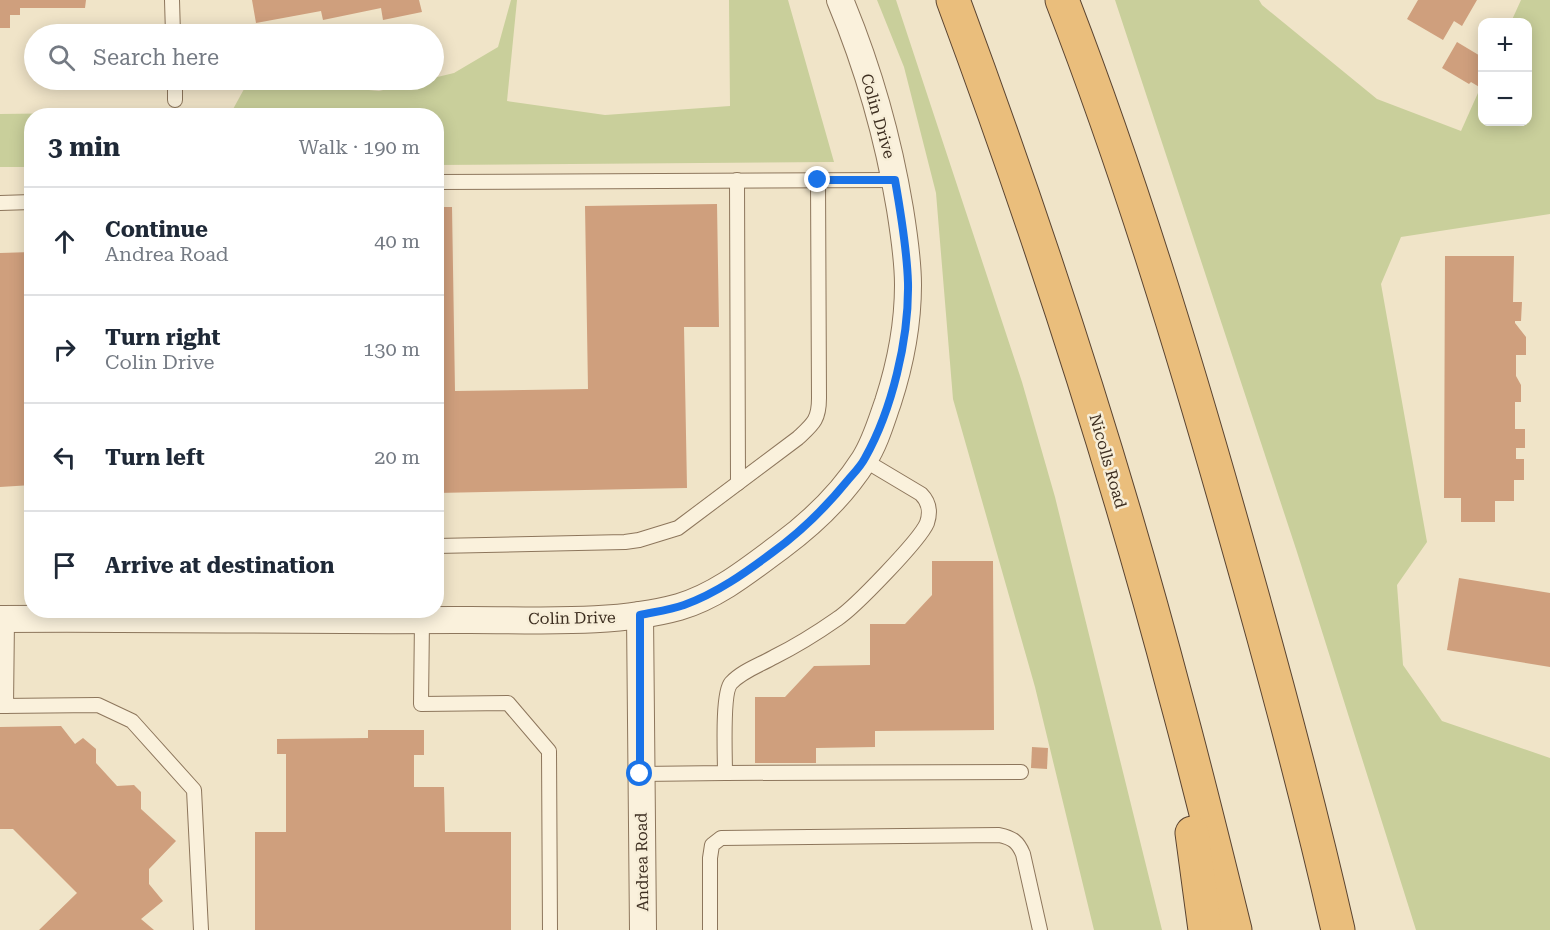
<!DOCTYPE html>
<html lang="en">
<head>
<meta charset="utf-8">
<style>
  :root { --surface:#fff; --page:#f2f2f3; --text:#1f2937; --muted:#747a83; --line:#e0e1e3 }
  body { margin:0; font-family:"Roboto Serif",serif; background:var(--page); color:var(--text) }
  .controls { position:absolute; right:18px; top:18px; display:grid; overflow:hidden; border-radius:12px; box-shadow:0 3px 15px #0003 }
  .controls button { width:54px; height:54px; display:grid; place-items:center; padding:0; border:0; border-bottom:2px solid var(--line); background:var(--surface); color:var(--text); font:30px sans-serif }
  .stop { position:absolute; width:18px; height:18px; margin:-14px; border:4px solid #1a73e8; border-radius:50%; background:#fff }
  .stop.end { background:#1a73e8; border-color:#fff; box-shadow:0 2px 6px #0008 }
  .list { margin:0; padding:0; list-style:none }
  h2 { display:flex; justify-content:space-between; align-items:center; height:78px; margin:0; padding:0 24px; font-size:26px }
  h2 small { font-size:20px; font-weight:400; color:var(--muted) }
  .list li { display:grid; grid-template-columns:39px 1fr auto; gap:18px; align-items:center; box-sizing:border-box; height:108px; padding:0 24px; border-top:2px solid var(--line) }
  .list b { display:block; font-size:22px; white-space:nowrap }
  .list p { margin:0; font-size:20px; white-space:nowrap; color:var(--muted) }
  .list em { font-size:20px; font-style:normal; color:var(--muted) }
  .icon { flex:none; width:33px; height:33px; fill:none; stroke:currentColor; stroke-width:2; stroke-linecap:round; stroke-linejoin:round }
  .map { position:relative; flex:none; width:1550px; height:930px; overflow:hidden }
  .search { position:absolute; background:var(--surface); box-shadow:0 3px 15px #0003; left:24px; top:24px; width:420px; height:66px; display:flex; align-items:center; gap:15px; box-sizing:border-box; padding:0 21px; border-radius:33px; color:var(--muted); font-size:22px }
  .panel { position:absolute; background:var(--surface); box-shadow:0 3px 15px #0003; left:24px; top:108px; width:420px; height:510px; border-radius:24px }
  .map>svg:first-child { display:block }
</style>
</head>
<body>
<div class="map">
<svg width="1550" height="930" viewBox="0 0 1550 930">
  <rect width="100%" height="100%" fill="#f0e4c8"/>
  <g fill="#c9cf9b">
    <polygon points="511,0 517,0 507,101 605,115 730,106 729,0 788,0 834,162 437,165 436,116 32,116 31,167 0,167 0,114 232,111 249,80 267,80 379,91 454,73 498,47"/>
    <polygon points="877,0 896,0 1022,382 1055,497 1162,930 1094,930 1035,687 953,399 936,193 904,67"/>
    <polygon points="1115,0 1259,0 1262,5 1377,99 1461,131 1482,84 1482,122 1528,122 1528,22 1511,22 1521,0 1550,0 1550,214 1401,237 1381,284 1427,542 1397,585 1403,665 1442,721 1550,758 1550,930 1416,930 1297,552"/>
  </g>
  <g fill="#cf9f7d">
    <polygon points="0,0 86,0 85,8 20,8 20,15 10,15 10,28 0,28"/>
    <polygon points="252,0 419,0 422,12 383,20 381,8 323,20 321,11 256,23"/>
    <polygon points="1418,0 1477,0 1462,26 1454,21 1443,40 1407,19"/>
    <polygon points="1457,42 1482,57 1482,85 1481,88 1471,82 1469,84 1442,68"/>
    <polygon points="717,204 719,327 684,327 687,488 436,493 436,207 452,207 455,391 588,389 585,206"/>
    <polygon points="32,252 32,485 0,487 0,253"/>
    <polygon points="1445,256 1514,256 1513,302 1522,302 1521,321 1515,321 1515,323 1526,337 1526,355 1516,355 1516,376 1521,385 1521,402 1515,402 1515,429 1525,429 1525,448 1516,448 1516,459 1524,459 1524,480 1514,480 1514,501 1495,501 1495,522 1461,522 1461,498 1444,498"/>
    <polygon points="932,561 993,561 994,730 875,731 875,747 816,748 816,763 755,763 755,697 785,697 814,666 870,665 870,624 905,624 932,595"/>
    <polygon points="1459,578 1550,593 1550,667 1447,650"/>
    <polygon points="61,726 75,744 83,738 96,749 96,763 117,786 134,785 141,792 141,809 176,841 149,869 149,884 163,901 141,919 154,930 39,930 77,893 13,829 0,829 0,727"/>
    <polygon points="368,730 424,730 424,755 414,755 414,787 444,787 445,832 511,832 511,930 255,930 255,832 286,832 286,754 277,754 277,739 368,738"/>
    <polygon points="1032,747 1048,748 1047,769 1031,768"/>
  </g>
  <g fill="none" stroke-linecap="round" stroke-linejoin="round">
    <g stroke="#8d765c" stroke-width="16">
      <g id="service">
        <polyline points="172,0 173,34"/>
        <polyline points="175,80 175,100"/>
        <polyline points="737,180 738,483"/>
        <polyline points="436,182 895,180"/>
        <polyline points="0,203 32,202"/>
        <path d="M436,546L625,542L639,540L678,528L798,438C813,424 819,420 819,398L818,180"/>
        <polyline points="422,620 421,704 508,703 549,751 550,930"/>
        <polyline points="0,706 98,705 132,721 194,790 201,930"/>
        <polyline points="6,706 7,619"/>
        <polyline points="725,773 1021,772"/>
        <path d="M640,774L725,773C725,756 722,693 731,683C742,671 760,665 774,657C796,646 817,633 837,619C854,608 920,540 927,523C931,511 929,502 921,494L864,460"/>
        <path d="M710,930V858L712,845L721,838L999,835C1013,838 1018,842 1023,854L1040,930"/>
      </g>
    </g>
    <g stroke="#8d765c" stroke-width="28">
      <g id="minor">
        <polyline points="640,615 643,930"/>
        <path d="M0,619C152,618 304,621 456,620C528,619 610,626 679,607C717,596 750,569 781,546C812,523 843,493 864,460C875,443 881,422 888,402C900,365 908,325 908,285C908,260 904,234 900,209C888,137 868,67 840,0"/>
      </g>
    </g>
    <g stroke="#5b4430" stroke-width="35">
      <g id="trunk">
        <path d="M953,0C1038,229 1114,462 1176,698C1197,775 1216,853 1235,930"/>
        <path d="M1062,0C1130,176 1185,357 1236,538C1273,668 1308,798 1338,930"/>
        <polyline points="1192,833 1205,930"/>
      </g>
    </g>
    <use href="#service" stroke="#faf1dc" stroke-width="14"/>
    <use href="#minor" stroke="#faf1dc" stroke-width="26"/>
    <use href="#trunk" stroke="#eabe7c" stroke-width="33"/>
  </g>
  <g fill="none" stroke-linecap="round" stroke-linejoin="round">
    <path stroke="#1a73e8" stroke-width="8" d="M640,774V615C654,612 670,610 684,605C717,593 745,573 773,552C802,531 826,507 848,480C854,473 861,466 865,458C892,410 909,339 908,283C907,249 901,214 895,180H818"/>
  </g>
  <g text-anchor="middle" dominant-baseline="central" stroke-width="5" stroke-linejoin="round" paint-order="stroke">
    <g font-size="16" fill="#3d2e20" stroke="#f7eed8">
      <text transform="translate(878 116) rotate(74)">Colin Drive</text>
      <text transform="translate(1108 461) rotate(74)">Nicolls Road</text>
      <text transform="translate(572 618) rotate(-1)">Colin Drive</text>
      <text transform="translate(642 862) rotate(-91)">Andrea Road</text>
    </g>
  </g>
</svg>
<div class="controls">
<button>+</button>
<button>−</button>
</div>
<div class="stop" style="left:640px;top:774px"></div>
<div class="stop end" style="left:818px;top:180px"></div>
<div class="search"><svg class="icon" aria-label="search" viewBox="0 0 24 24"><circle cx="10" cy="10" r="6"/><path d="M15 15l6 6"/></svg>Search here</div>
<section class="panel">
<h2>3 min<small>Walk · 190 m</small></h2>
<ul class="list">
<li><svg class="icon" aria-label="ahead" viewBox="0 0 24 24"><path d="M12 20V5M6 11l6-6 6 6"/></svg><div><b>Continue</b><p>Andrea Road</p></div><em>40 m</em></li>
<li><svg class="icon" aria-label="right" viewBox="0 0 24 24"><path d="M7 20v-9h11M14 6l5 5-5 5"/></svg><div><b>Turn right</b><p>Colin Drive</p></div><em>130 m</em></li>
<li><svg class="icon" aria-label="left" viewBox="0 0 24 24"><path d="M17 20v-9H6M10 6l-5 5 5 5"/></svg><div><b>Turn left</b></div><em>20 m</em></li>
<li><svg class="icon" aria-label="arrive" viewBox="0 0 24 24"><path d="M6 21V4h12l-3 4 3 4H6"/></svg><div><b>Arrive at destination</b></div></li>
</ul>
</section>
</div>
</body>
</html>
